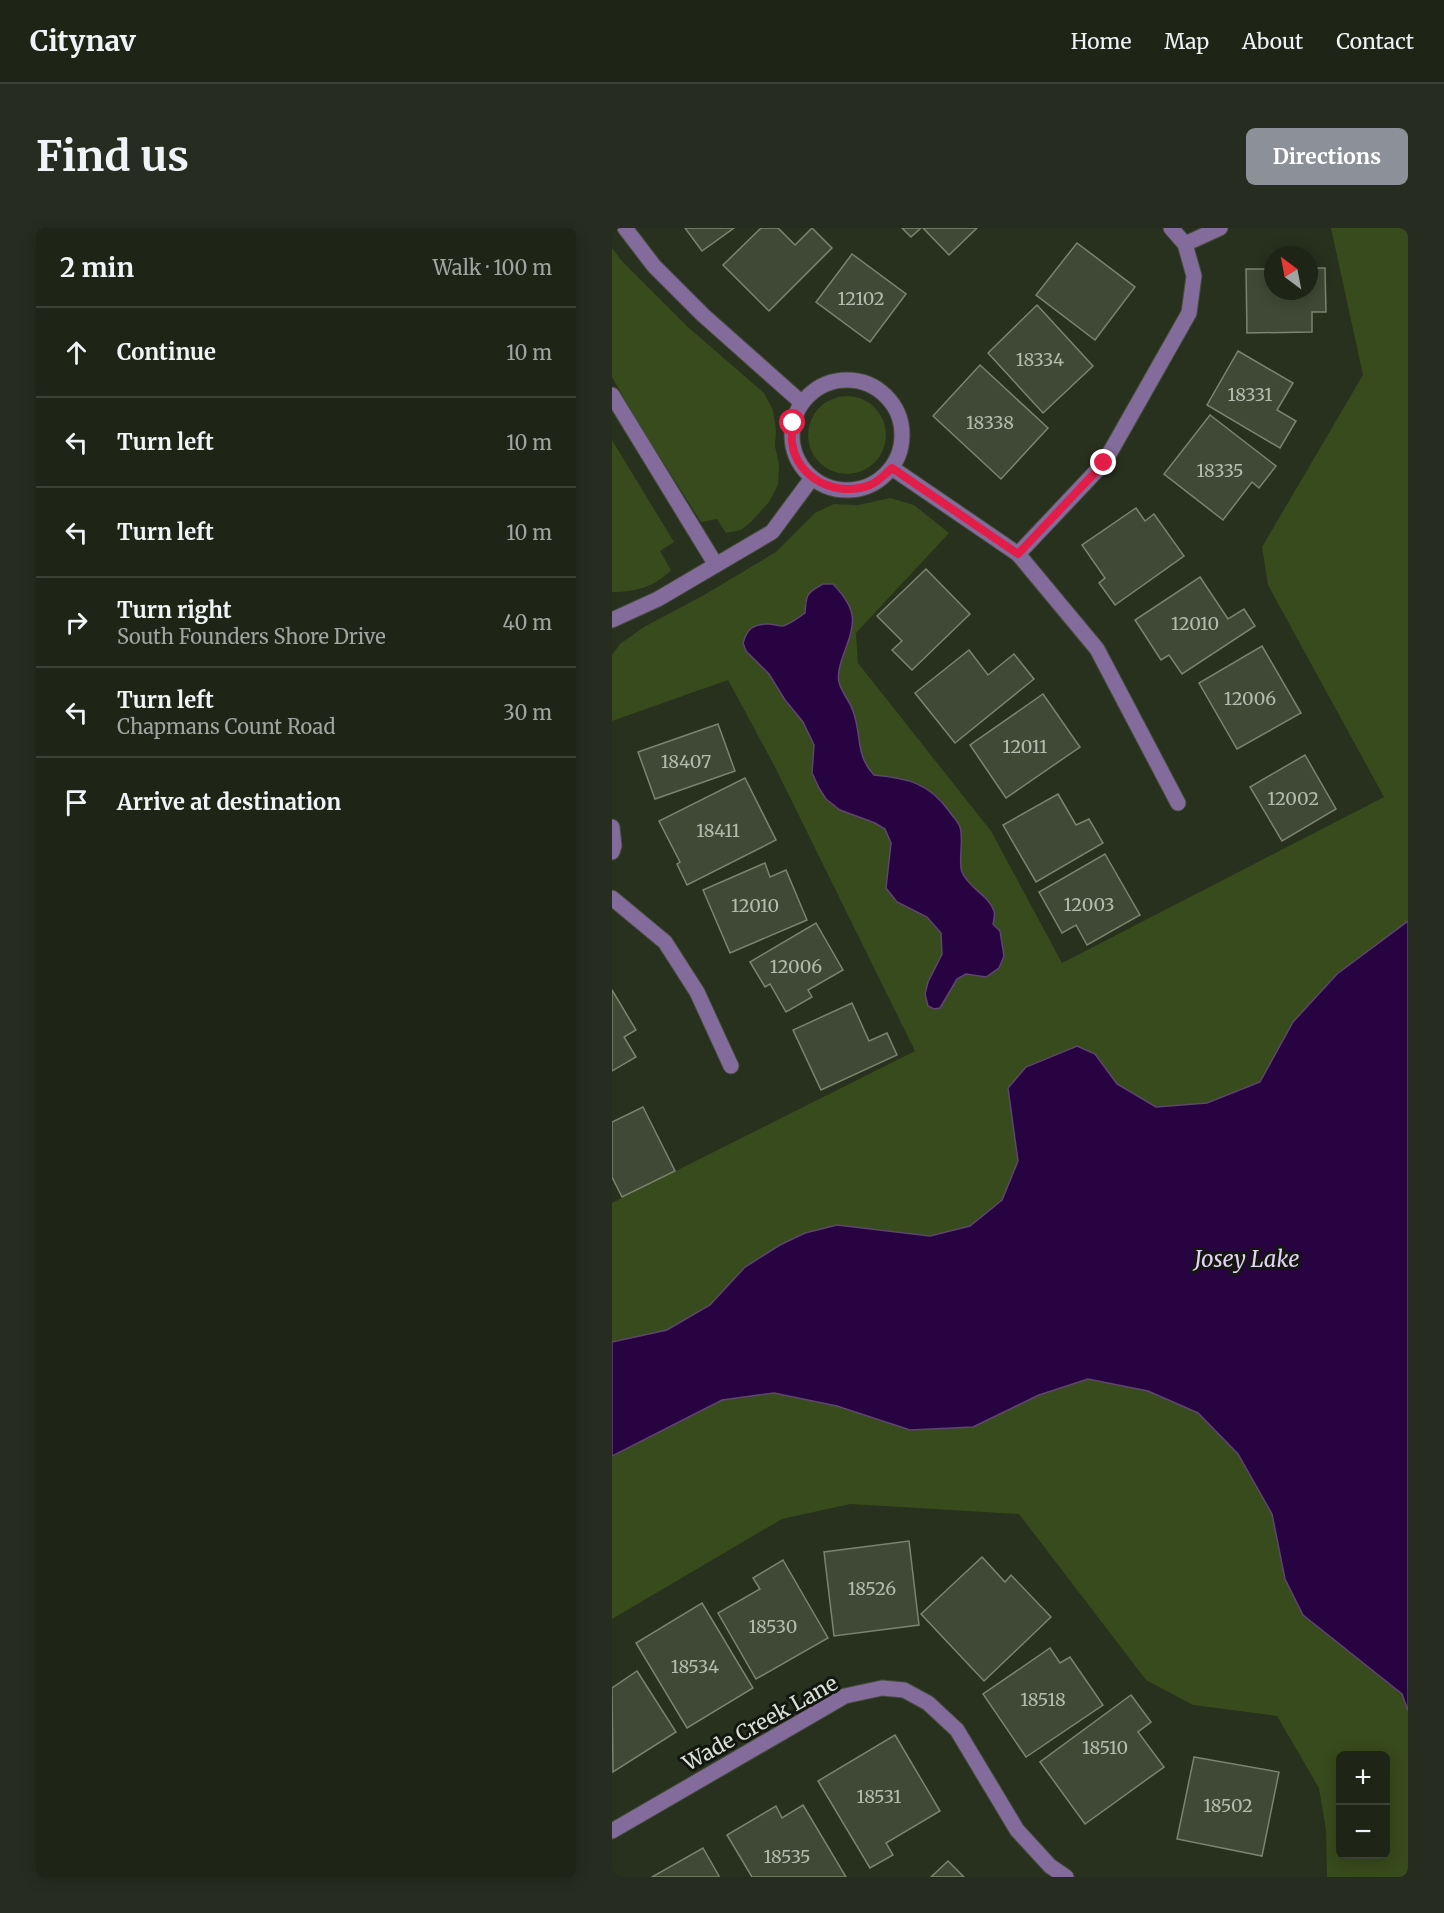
<!DOCTYPE html>
<html lang="en">
<head>
<meta charset="utf-8">
<style>
  :root { --surface:#1e2416; --page:#262c1f; --text:#f1f3f6; --muted:#a1a4a1; --line:#3c4135; --accent:#8c9099 }
  body { margin:0; font-family:Merriweather,serif; background:var(--page); color:var(--text) }
  .controls { position:absolute; right:18px; bottom:18px; display:grid; overflow:hidden; border-radius:9px; box-shadow:0 3px 15px #0003 }
  .controls button { width:54px; height:54px; display:grid; place-items:center; padding:0; border:0; border-bottom:2px solid var(--line); background:var(--surface); color:var(--text); font:30px sans-serif }
  .compass { position:absolute; left:652px; top:18px; width:54px; height:54px; border-radius:50%; background:var(--surface); box-shadow:0 3px 15px #0003; rotate:328deg }
  .stop { position:absolute; width:18px; height:18px; margin:-14px; border:4px solid #e11d48; border-radius:50%; background:#fff }
  .stop.end { background:#e11d48; border-color:#fff; box-shadow:0 2px 6px #0008 }
  .list { margin:0; padding:0; list-style:none }
  h2 { display:flex; justify-content:space-between; align-items:center; height:78px; margin:0; padding:0 24px; font-size:26px }
  h2 small { font-size:20px; font-weight:400; color:var(--muted) }
  .list li { display:grid; grid-template-columns:39px 1fr auto; gap:18px; align-items:center; box-sizing:border-box; height:90px; padding:0 24px; border-top:2px solid var(--line) }
  .list b { display:block; font-size:22px; white-space:nowrap }
  .list p { margin:0; font-size:20px; white-space:nowrap; color:var(--muted) }
  .list em { font-size:20px; font-style:normal; color:var(--muted) }
  .icon { flex:none; width:33px; height:33px; fill:none; stroke:currentColor; stroke-width:2; stroke-linecap:round; stroke-linejoin:round }
  .map { position:relative; flex:none; width:796px; height:1649px; overflow:hidden; border-radius:9px }
  header { display:flex; align-items:center; gap:36px; box-sizing:border-box; height:84px; padding:0 30px; background:var(--surface); border-bottom:2px solid var(--line) }
  header strong { font-size:28px }
  nav { display:flex; gap:33px; margin-inline-start:auto; font-size:21px }
  .intro { display:flex; align-items:center; justify-content:space-between; box-sizing:border-box; height:144px; padding:0 36px }
  h1 { margin:0; font-size:42px }
  .button { padding:15px 27px; border-radius:9px; background:var(--accent); color:#fff; font-size:21px; font-weight:700 }
  main { display:flex; gap:36px; padding:0 36px }
  aside { flex:1; background:var(--surface); border-radius:9px; box-shadow:0 3px 15px #0003 }
  .map>svg:first-child { display:block }
</style>
</head>
<body>
<header>
<strong>Citynav</strong>
<nav><a>Home</a><a>Map</a><a>About</a><a>Contact</a></nav>
</header>
<div class="intro"><h1>Find us</h1><a class="button">Directions</a></div>
<main>
<aside>
<h2>2 min<small>Walk · 100 m</small></h2>
<ul class="list">
<li><svg class="icon" aria-label="ahead" viewBox="0 0 24 24"><path d="M12 20V5M6 11l6-6 6 6"/></svg><div><b>Continue</b></div><em>10 m</em></li>
<li><svg class="icon" aria-label="left" viewBox="0 0 24 24"><path d="M17 20v-9H6M10 6l-5 5 5 5"/></svg><div><b>Turn left</b></div><em>10 m</em></li>
<li><svg class="icon" aria-label="left" viewBox="0 0 24 24"><path d="M17 20v-9H6M10 6l-5 5 5 5"/></svg><div><b>Turn left</b></div><em>10 m</em></li>
<li><svg class="icon" aria-label="right" viewBox="0 0 24 24"><path d="M7 20v-9h11M14 6l5 5-5 5"/></svg><div><b>Turn right</b><p>South Founders Shore Drive</p></div><em>40 m</em></li>
<li><svg class="icon" aria-label="left" viewBox="0 0 24 24"><path d="M17 20v-9H6M10 6l-5 5 5 5"/></svg><div><b>Turn left</b><p>Chapmans Count Road</p></div><em>30 m</em></li>
<li><svg class="icon" aria-label="arrive" viewBox="0 0 24 24"><path d="M6 21V4h12l-3 4 3 4H6"/></svg><div><b>Arrive at destination</b></div></li>
</ul>
</aside>
<div class="map">
<svg width="796" height="1649" viewBox="0 0 796 1649">
  <rect width="100%" height="100%" fill="#28301e"/>
  <g fill="#384b1c" fill-rule="evenodd">
    <polygon points="719,0 796,0 796,693 725,746 681,794 648,854 595,875 544,879 505,856 483,826 465,818 414,839 396,860 406,933 390,972 358,998 318,1008 225,997 133,1039 98,1077 55,1102 0,1114 0,975 303,823 162,537 116,452 0,493 0,427 8,416 32,399 92,367 164,324 203,285 222,276 246,277 278,270 302,277 337,305 244,405 246,435 379,603 450,735 772,569 656,357 650,319 751,147"/>
    <polygon points="0,20 9,32 77,100 152,165 161,182 164,202 163,218 167,236 166,257 157,274 139,294 129,302 114,305 105,291 89,294 27,196 0,149"/>
    <circle cx="235" cy="207" r="39"/>
    <path d="M0,212L62,314L48,323L59,342C43,359 23,364 0,364Z"/>
    <path d="M476,1151L536,1163L586,1185L626,1226L660,1286L673,1351L691,1387L790,1466L796,1483V1649H715L714,1602L707,1560L665,1488L581,1477L534,1452L407,1286L238,1276L170,1291L0,1391V1228L111,1172L162,1165L225,1178L298,1202L361,1199L427,1167ZM728,1528H774V1626H728Z"/>
  </g>
  <g fill="#280342" stroke="#5e466e" stroke-width="1.5">
    <path d="M211,356H221C249,385 242,397 230,431C228,437 225,447 227,454C229,464 238,473 241,483C250,507 243,527 262,547C295,550 317,555 337,583C340,588 346,593 348,599C352,611 346,635 350,644C357,661 377,667 382,683C383,686 382,692 381,696L388,703L392,728L387,740L374,749L354,746L345,751L328,780L322,781L316,778L313,766L316,754L330,726L329,705L315,689L285,674L274,660L279,615L273,601L263,595L228,582L214,571L207,560L200,545L202,517L191,494L173,472L157,446L134,423L131,415C135,401 141,396 156,396C161,396 166,398 171,398C179,396 187,389 193,385C194,367 194,365 211,356Z"/>
    <polygon points="796,693 796,1483 790,1466 691,1387 673,1351 660,1286 626,1226 586,1185 536,1163 476,1151 427,1167 361,1199 298,1202 225,1178 162,1165 110,1172 0,1228 0,1114 55,1102 98,1077 133,1039 168,1017 193,1005 225,997 318,1008 358,998 390,972 406,933 396,860 414,839 465,818 483,826 505,856 544,879 595,875 648,854 681,794 725,746"/>
  </g>
  <g fill="#404935" stroke="#7a846f" stroke-width="1.5">
    <polygon points="73,0 122,0 90,23"/>
    <polygon points="149,0 166,0 183,17 200,0 220,20 157,83 111,37"/>
    <polygon points="290,0 309,0 299,9"/>
    <polygon points="311,0 365,0 337,27"/>
    <polygon points="465,15 523,59 483,112 424,67"/>
    <polygon points="240,26 294,66 258,114 204,74"/>
    <polygon points="697,40 713,40 714,84 700,84 700,104 635,105 634,41 661,41 661,63 697,63"/>
    <polygon points="425,77 481,138 431,185 376,125"/>
    <polygon points="626,123 681,155 665,182 684,193 668,220 595,177"/>
    <polygon points="368,137 436,200 389,251 321,188"/>
    <polygon points="598,187 664,238 647,260 640,254 611,292 552,246"/>
    <polygon points="524,280 533,293 542,286 572,328 503,377 487,355 493,350 470,317"/>
    <polygon points="314,341 358,386 300,442 280,422 290,413 265,388"/>
    <polygon points="588,349 616,391 632,381 643,398 570,446 557,427 549,432 523,392"/>
    <polygon points="650,418 689,485 625,521 587,455"/>
    <polygon points="357,422 376,447 402,426 422,451 343,515 303,465"/>
    <polygon points="431,466 468,519 394,570 358,517"/>
    <polygon points="106,496 123,543 43,571 26,524"/>
    <polygon points="693,527 724,581 670,613 638,559"/>
    <polygon points="133,550 164,612 75,657 65,636 68,634 47,593"/>
    <polygon points="446,566 464,597 477,591 491,615 424,654 391,597"/>
    <polygon points="493,626 528,687 475,717 464,697 450,705 427,664"/>
    <polygon points="153,635 158,649 174,642 195,692 118,725 91,662"/>
    <polygon points="204,695 231,742 196,762 200,769 174,784 158,756 153,759 138,734"/>
    <polygon points="0,762 24,802 12,809 24,829 0,843"/>
    <polygon points="240,775 257,813 275,805 285,827 209,862 181,802"/>
    <polygon points="31,879 63,943 10,969 0,949 0,894"/>
    <polygon points="297,1313 307,1397 222,1408 212,1324"/>
    <polygon points="370,1329 393,1354 399,1347 439,1389 372,1453 309,1386"/>
    <polygon points="171,1332 216,1410 144,1451 106,1385 148,1361 141,1350"/>
    <polygon points="90,1375 141,1460 75,1500 24,1415"/>
    <polygon points="438,1420 448,1435 458,1429 491,1477 414,1529 371,1466"/>
    <polygon points="25,1443 64,1504 1,1544 0,1460"/>
    <polygon points="519,1467 539,1494 526,1504 552,1539 473,1596 428,1534"/>
    <polygon points="283,1507 328,1583 274,1615 281,1627 258,1640 206,1553"/>
    <polygon points="582,1529 667,1544 650,1628 565,1611"/>
    <polygon points="191,1577 234,1649 140,1649 115,1607 164,1578 170,1590"/>
    <polygon points="91,1620 107,1648 106,1649 40,1649"/>
    <polygon points="336,1633 352,1649 319,1649"/>
  </g>
  <g fill="none" stroke-linecap="round" stroke-linejoin="round">
    <g stroke="#454c3b" stroke-width="17">
      <g id="minor">
        <polyline points="13,0 42,38 91,87 190,175"/>
        <polyline points="573,16 608,0"/>
        <circle cx="235" cy="207" r="55"/>
        <polyline points="0,167 104,337"/>
        <polyline points="280,240 406,326 485,421 566,575"/>
        <polyline points="406,326 492,235 577,85 582,48 573,16 559,0"/>
        <polyline points="0,392 46,371 160,304 200,250"/>
        <polyline points="0,599 2,618 0,624"/>
        <polyline points="0,670 53,714 85,764 119,838"/>
        <polyline points="0,1603 233,1468 270,1460 292,1462 316,1475 345,1502 405,1602 438,1638 454,1649"/>
      </g>
    </g>
    <use href="#minor" stroke="#836c9b" stroke-width="15"/>
  </g>
  <g fill="none" stroke-linecap="round" stroke-linejoin="round">
    <path stroke="#e11d48" stroke-width="8" d="M181,195C181,201 179,208 180,214C184,251 226,270 258,257C266,254 273,246 280,240L406,326L492,235"/>
  </g>
  <g text-anchor="middle" dominant-baseline="central" stroke-width="6" stroke-linejoin="round" paint-order="stroke">
    <g font-size="18" fill="#b4bbad">
      <text x="249" y="70">12102</text>
      <text x="428" y="131">18334</text>
      <text x="638" y="166">18331</text>
      <text x="378" y="194">18338</text>
      <text x="608" y="242">18335</text>
      <text x="583" y="395">12010</text>
      <text x="638" y="470">12006</text>
      <text x="413" y="518">12011</text>
      <text x="74" y="533">18407</text>
      <text x="681" y="570">12002</text>
      <text x="106" y="602">18411</text>
      <text x="477" y="676">12003</text>
      <text x="143" y="677">12010</text>
      <text x="184" y="738">12006</text>
      <text x="260" y="1360">18526</text>
      <text x="161" y="1398">18530</text>
      <text x="83" y="1438">18534</text>
      <text x="431" y="1471">18518</text>
      <text x="493" y="1519">18510</text>
      <text x="267" y="1568">18531</text>
      <text x="616" y="1577">18502</text>
      <text x="175" y="1628">18535</text>
    </g>
    <g font-size="21" fill="#dbe1d5" stroke="#13170f">
      <text transform="translate(148 1495) rotate(-29)">Wade Creek Lane</text>
    </g>
    <g font-size="22" font-style="italic" fill="#e4d2f8" stroke="#13170f">
      <text x="635" y="1031">Josey Lake</text>
    </g>
  </g>
</svg>
<div class="controls">
<button>+</button>
<button>−</button>
</div>
<svg class="compass" viewBox="-18 -18 36 36"><path d="M0-13l5 13h-10z" fill="#e53935"/><path d="M0 13l5-13h-10z" fill="#a1a4a1"/></svg>
<div class="stop" style="left:181px;top:195px"></div>
<div class="stop end" style="left:492px;top:235px"></div>
</div>
</main>
</body>
</html>
